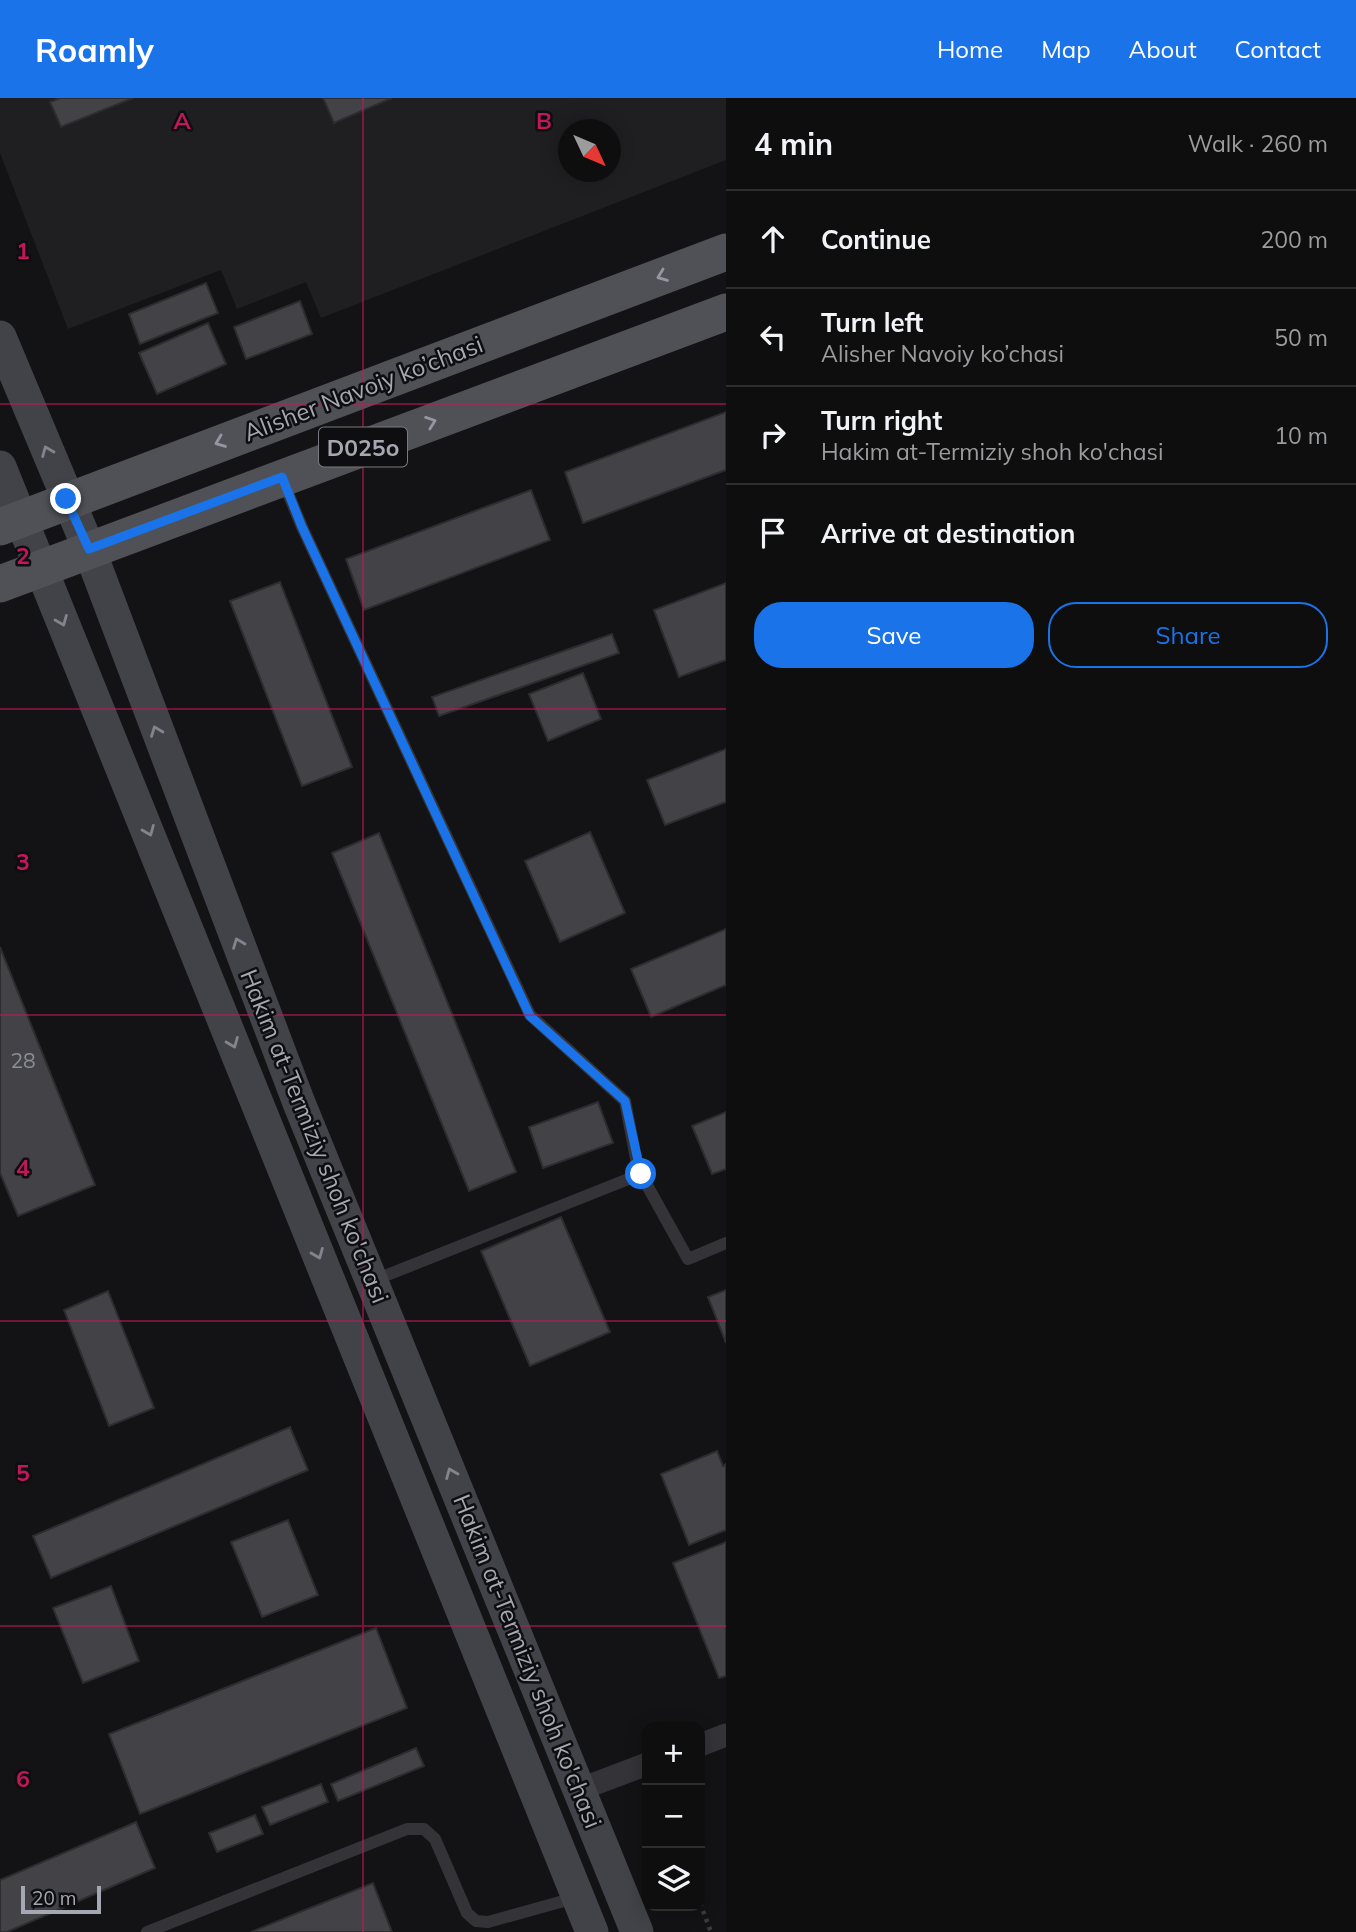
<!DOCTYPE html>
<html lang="en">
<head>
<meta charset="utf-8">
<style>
  :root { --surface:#0e0e0f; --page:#171718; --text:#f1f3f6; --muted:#9b9c9e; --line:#2e2e2f; --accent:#1a73e8 }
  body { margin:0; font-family:Mulish,sans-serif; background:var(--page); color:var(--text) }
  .controls { position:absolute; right:21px; bottom:21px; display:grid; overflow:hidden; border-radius:14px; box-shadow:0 4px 18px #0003 }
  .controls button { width:63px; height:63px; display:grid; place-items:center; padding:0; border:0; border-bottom:2px solid var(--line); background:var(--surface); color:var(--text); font:35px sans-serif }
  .compass { position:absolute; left:558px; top:21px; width:63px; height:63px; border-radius:50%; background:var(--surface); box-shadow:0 4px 18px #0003; rotate:134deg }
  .scale { position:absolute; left:21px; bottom:18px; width:80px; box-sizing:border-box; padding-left:7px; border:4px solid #a5a8b3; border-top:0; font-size:19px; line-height:24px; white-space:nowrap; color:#a5a8b3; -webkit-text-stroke:5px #0e0d0f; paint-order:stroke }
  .stop { position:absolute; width:21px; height:21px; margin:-16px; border:5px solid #1a73e8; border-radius:50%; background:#fff }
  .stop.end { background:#1a73e8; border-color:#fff; box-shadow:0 2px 7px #0008 }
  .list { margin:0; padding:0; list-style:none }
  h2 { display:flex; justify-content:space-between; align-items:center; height:91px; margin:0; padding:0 28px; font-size:30px }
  h2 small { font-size:23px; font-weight:400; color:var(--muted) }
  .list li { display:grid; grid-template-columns:46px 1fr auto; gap:21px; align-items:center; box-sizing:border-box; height:98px; padding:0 28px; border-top:2px solid var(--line) }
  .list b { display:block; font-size:26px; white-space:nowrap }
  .list p { margin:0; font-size:23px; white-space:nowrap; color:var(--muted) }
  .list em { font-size:23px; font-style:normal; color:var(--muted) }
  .actions { display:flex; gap:14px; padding:21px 28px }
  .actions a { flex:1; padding:16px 0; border:2px solid var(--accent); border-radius:28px; text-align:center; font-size:24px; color:var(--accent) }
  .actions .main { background:var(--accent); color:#fff }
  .icon { flex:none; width:38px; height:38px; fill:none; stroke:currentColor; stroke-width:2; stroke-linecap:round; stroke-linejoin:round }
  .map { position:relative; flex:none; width:726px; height:1834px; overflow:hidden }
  header { display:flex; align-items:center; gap:42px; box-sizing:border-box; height:98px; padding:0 35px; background:var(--accent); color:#fff }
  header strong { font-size:33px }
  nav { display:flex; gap:38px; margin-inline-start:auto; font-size:24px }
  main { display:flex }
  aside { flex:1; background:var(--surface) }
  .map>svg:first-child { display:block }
</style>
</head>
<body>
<header>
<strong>Roamly</strong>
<nav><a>Home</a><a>Map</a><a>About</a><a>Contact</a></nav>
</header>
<main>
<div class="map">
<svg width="726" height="1834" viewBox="0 0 726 1834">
  <rect width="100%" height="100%" fill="#131214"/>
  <path fill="#1f1f21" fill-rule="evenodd" d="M0,0H726V62L321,220L306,184L237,211L221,172L68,231L0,55ZM568,32H610V74H568Z"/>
  <g fill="#424247" stroke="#2d2d2f" stroke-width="2">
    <polygon points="60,0 133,0 61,29 50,4"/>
    <polygon points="323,0 392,0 334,25"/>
    <polygon points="206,185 218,215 140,246 129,216"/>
    <polygon points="300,203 312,236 246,261 234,229"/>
    <polygon points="208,225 226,266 157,296 139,255"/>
    <polygon points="726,314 726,372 583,425 565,374"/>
    <polygon points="531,392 550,442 364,512 346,461"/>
    <polygon points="280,484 352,669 302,688 230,503"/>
    <polygon points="726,485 726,562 679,579 654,512"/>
    <polygon points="612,536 619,555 439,618 432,599"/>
    <polygon points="583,575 601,621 548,643 529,596"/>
    <polygon points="726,651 726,704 665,727 647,682"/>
    <polygon points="590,734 625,815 560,844 525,763"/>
    <polygon points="379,735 516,1074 469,1093 332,755"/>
    <polygon points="726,831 726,887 651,919 631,871"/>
    <polygon points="0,849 95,1087 18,1118 0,1075"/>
    <polygon points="598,1004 613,1045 543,1070 529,1029"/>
    <polygon points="726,1014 726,1071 712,1076 692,1028"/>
    <polygon points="561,1119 610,1234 530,1268 481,1153"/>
    <polygon points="726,1192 726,1245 708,1199"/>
    <polygon points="108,1193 154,1310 109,1328 64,1212"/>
    <polygon points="290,1329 308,1372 51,1480 33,1438"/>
    <polygon points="717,1353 723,1368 726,1366 726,1432 689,1447 661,1376"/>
    <polygon points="288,1422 318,1497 262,1519 231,1444"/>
    <polygon points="726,1444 726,1578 719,1580 673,1465"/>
    <polygon points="111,1488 139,1563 83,1585 53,1510"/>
    <polygon points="376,1530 407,1610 140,1716 109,1636"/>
    <polygon points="416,1650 424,1668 338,1703 331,1686"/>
    <polygon points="321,1686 328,1704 270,1727 262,1709"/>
    <polygon points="255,1717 263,1736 217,1754 209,1735"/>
    <polygon points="136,1724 155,1770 7,1834 0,1834 0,1782"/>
    <polygon points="373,1785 392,1834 251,1834 300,1814"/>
  </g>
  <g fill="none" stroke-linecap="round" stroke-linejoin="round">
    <polyline stroke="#3a3b3f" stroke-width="4.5" stroke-dasharray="3.5 5" stroke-linecap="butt" points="700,1805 711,1834"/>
    <g stroke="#343438" stroke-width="12">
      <polyline points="283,383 302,429 530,917 625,1003 638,1071 688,1161 726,1145"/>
      <polyline points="372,1183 641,1076"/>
      <polyline points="147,1834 407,1731 424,1731 435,1741 467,1815 476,1823 488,1824 578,1799"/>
    </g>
    <g stroke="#343438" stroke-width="23">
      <polyline points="700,1647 726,1637"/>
      <polyline points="581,1691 647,1666"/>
    </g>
    <g stroke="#424348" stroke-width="33">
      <polyline points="0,239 89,451 299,1005 637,1834"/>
      <polyline points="0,369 592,1834"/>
    </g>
    <g stroke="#505157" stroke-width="37">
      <polyline points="0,429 726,154"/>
      <polyline points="0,486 726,214"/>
    </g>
  </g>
  <defs><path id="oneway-chevron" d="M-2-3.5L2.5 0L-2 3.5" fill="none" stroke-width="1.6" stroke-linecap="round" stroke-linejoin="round" transform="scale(1.75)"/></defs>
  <g stroke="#9497a1">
    <use href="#oneway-chevron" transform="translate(662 178) rotate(159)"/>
    <use href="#oneway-chevron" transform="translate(431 324) rotate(-20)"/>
    <use href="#oneway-chevron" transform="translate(220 344) rotate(159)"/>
  </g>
  <g stroke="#82858e">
    <use href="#oneway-chevron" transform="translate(47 353) rotate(-112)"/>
    <use href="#oneway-chevron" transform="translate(62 523) rotate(68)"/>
    <use href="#oneway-chevron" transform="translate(156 633) rotate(-111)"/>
    <use href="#oneway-chevron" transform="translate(149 733) rotate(68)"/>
    <use href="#oneway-chevron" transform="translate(238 845) rotate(-111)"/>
    <use href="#oneway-chevron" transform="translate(233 945) rotate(68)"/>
    <use href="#oneway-chevron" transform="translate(318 1156) rotate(68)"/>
    <use href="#oneway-chevron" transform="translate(451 1375) rotate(-112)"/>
  </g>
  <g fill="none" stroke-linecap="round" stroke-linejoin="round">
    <polyline stroke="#1a73e8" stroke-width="9" points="66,401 89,451 282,379 302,429 530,918 625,1003 641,1076"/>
  </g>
  <path fill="none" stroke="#c2185b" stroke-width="2" stroke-opacity="0.55" d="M363,0V1834M0,306H726M0,611H726M0,917H726M0,1223H726M0,1528H726"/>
  <g text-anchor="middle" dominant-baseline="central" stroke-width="5" stroke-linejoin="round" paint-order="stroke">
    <g font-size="21" fill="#8c8e98">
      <text x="23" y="962">28</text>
    </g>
    <rect fill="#0e0d0f" stroke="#787a82" stroke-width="2" x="319" y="329.5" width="88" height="39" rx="5"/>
    <g font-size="23" font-weight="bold" fill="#a5a8b3">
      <text x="363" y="349">D025o</text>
    </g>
    <g font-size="24" fill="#a5a8b3" stroke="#0e0d0f">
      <text transform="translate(363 290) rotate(-21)">Alisher Navoiy ko’chasi</text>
      <text transform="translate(315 1038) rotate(68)">Hakim at-Termiziy shoh ko'chasi</text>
      <text transform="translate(528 1563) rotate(68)">Hakim at-Termiziy shoh ko'chasi</text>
    </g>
  </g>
  <g font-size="23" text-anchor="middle" font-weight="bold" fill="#c2185b" stroke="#0e0d0f" stroke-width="5" stroke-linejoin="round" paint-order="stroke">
    <text x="182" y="31">A</text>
    <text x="544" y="31">B</text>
    <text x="23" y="161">1</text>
    <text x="23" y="466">2</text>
    <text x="23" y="772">3</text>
    <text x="23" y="1078">4</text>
    <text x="23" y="1383">5</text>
    <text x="23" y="1689">6</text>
  </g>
</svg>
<div class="controls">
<button>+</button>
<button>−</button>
<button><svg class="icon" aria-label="layers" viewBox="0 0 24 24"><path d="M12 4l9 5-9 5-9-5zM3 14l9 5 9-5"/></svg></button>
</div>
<svg class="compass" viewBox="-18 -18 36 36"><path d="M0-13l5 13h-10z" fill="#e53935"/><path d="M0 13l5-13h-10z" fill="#9b9c9e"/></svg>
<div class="scale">20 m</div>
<div class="stop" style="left:641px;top:1076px"></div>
<div class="stop end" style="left:66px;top:401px"></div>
</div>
<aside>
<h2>4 min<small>Walk · 260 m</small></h2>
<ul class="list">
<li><svg class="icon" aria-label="ahead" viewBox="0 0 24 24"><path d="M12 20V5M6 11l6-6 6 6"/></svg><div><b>Continue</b></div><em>200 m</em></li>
<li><svg class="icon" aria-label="left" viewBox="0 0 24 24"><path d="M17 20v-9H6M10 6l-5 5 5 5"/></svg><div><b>Turn left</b><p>Alisher Navoiy ko’chasi</p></div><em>50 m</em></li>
<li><svg class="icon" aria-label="right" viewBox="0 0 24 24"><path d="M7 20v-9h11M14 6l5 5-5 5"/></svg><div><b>Turn right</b><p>Hakim at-Termiziy shoh ko'chasi</p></div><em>10 m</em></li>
<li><svg class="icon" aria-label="arrive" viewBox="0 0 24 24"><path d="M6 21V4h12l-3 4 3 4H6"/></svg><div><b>Arrive at destination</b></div></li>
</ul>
<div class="actions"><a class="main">Save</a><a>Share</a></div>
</aside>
</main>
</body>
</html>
